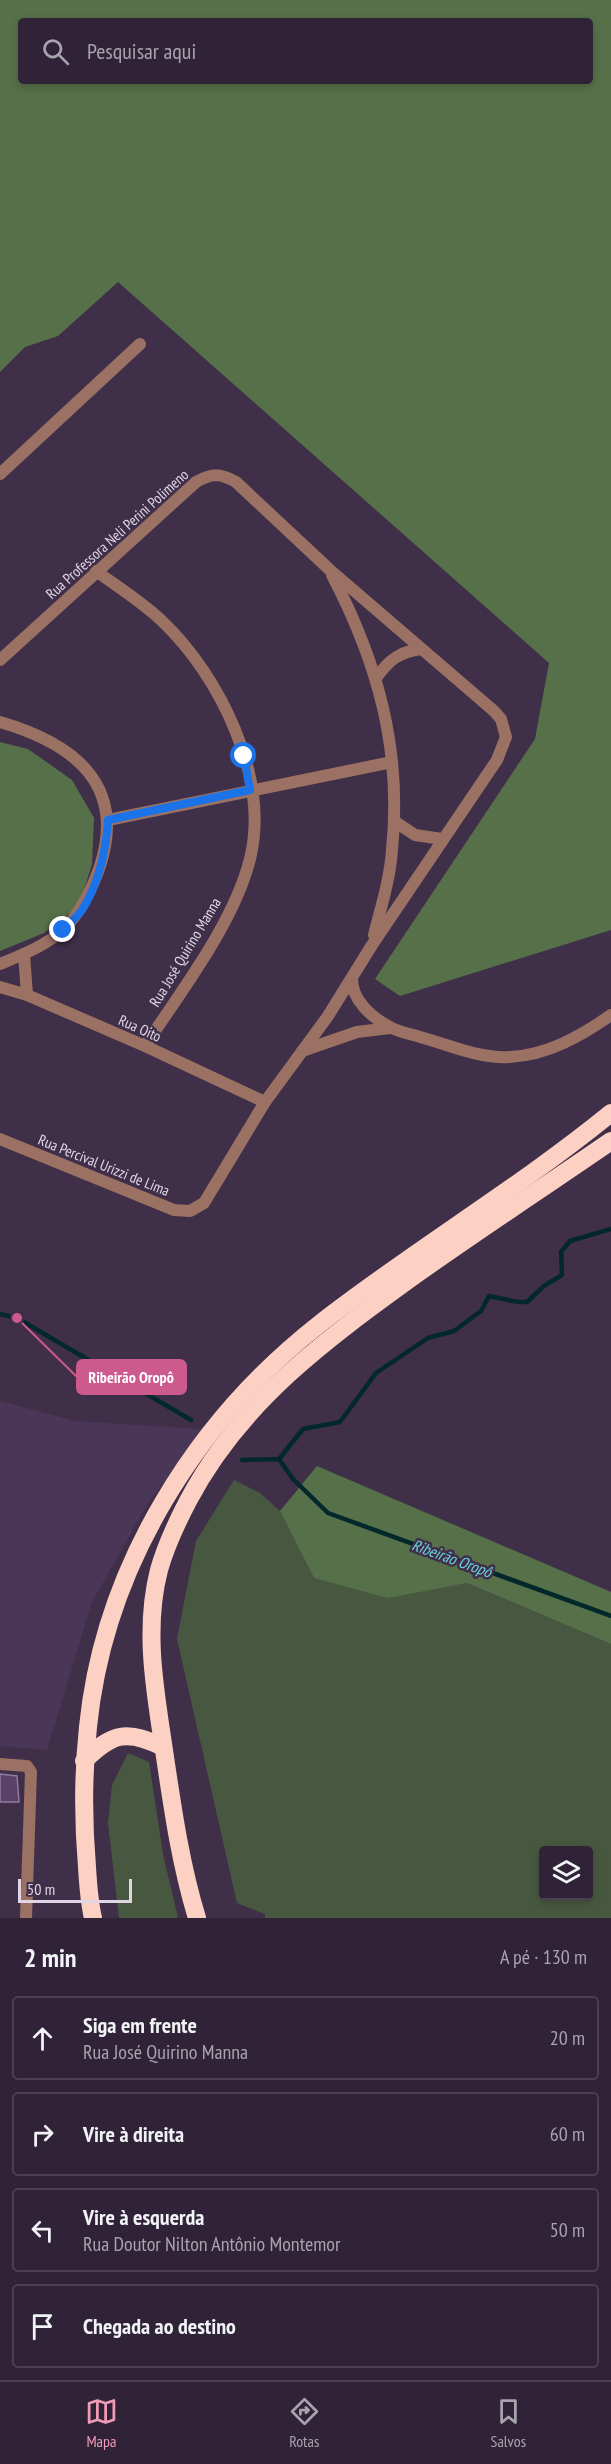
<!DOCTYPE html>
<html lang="pt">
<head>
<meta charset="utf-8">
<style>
  :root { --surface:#302337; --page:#3c2f42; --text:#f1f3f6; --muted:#a8a4ad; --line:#4b4052; --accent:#f09ab7 }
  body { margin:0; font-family:"PT Sans Narrow",sans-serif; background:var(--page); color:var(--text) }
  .controls { position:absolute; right:18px; bottom:18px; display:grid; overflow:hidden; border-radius:6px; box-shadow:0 3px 9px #0003 }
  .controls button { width:54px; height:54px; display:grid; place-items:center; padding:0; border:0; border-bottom:2px solid var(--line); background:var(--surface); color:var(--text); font:30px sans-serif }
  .scale { position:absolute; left:18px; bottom:15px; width:114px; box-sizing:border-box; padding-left:6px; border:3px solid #e0d6e6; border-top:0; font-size:16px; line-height:21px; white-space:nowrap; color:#e0d6e6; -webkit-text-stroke:4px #402f49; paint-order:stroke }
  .stop { position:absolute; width:18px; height:18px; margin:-14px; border:4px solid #1a73e8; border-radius:50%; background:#fff }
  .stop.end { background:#1a73e8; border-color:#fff; box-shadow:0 2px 6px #0008 }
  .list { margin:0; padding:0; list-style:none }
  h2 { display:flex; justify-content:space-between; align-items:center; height:78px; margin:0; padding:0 24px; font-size:26px }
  h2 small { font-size:20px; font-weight:400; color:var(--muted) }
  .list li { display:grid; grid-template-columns:39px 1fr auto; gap:18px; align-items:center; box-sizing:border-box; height:84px; margin:0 12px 12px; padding:0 12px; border:2px solid var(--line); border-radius:6px }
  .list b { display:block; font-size:22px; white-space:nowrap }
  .list p { margin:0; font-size:20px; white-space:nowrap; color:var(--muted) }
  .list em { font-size:20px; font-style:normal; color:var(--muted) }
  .icon { flex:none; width:33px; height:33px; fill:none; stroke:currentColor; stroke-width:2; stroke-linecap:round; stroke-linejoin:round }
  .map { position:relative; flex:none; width:611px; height:1918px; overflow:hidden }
  .search { position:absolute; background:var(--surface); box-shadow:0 3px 9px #0003; left:18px; right:18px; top:18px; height:66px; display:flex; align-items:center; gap:15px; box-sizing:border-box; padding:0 21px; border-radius:6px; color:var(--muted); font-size:22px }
  .sheet { height:462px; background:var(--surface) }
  nav { display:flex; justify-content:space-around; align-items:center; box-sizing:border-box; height:84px; border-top:2px solid var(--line); background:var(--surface); font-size:16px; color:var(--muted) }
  nav a { display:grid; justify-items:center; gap:3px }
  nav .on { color:var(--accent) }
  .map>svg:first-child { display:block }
</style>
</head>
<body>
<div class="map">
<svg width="611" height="1918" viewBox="0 0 611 1918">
  <rect width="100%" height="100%" fill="#402f49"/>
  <polygon fill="#4a3656" points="0,1401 75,1421 204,1429 148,1503 92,1602 47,1750 0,1746"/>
  <g fill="#485840" fill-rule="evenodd">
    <path d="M234,1480L260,1493L280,1511L314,1578L388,1597L467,1583L611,1644V1918H265V1914L237,1903L177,1639L196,1541ZM544,1850H588V1896H544Z"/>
    <polygon points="128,1753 149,1762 163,1854 178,1918 119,1918 108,1823 112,1785"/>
  </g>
  <g fill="#567149" fill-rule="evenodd">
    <path d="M0,0H611V930L400,996L375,979L535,739L549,663L118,282L58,336L25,347L0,372ZM21,21H590V81H21Z"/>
    <polygon points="0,742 28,749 72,780 94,818 92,864 79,906 44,933 0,951"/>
    <polygon points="317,1466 611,1592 611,1644 467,1583 388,1598 314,1578 280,1511"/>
  </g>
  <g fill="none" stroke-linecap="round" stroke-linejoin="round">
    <g stroke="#02282c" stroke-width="4.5">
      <polyline points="0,1314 17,1318 191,1420"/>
      <polyline points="279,1459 303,1429 340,1422 376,1373 428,1338 454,1331 481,1311 489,1296 518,1302 527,1302 544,1286 562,1275 561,1252 570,1241 611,1229"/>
      <polyline points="242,1460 279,1459 293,1479 328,1513 611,1616"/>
    </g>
  </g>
  <polygon fill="#594167" stroke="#8f7c9b" stroke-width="1.5" points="0,1774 17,1776 19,1802 0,1802"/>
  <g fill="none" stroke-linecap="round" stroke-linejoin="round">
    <g stroke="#9b7163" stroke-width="12">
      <polyline points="0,474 140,344"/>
      <path d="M96,571C118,587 142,602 162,621C220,676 270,778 250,859C234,923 181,991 145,1046"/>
      <path d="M332,575C378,663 402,750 392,850C390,879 381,907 374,935"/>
      <path d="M0,660L196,482C212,473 220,473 236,482L330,570L494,711L501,719L506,737L497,760L372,945L328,1016L265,1102L204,1203L190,1211L174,1210L0,1139"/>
      <path d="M376,678C389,660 399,652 421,649"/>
      <path d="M0,722C72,743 127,783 100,866C92,889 82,911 64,929C47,945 22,955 0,964"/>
      <polyline points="108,820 392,762"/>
      <polyline points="394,821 415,835 442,839"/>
      <polyline points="24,954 27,995"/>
      <path d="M352,979C352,1000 371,1017 390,1027C398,1032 411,1034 420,1037C450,1045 479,1059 510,1057C548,1055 581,1036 611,1015"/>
      <polyline points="0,987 27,995 145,1046 265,1102"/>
      <polyline points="302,1051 357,1032 390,1028"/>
      <polyline points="0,1764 27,1766 31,1772 26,1918"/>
    </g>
    <g stroke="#fcd1c4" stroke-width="18">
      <path d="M84,1761C112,1733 127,1729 163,1747"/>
      <path d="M93,1918C89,1901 88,1884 87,1867C83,1820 83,1774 88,1727C104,1567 196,1420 322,1322C416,1249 519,1188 611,1113"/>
      <path d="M197,1918C181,1866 173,1811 165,1757C156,1695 143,1632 159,1570C166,1545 176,1524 188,1501C241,1400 328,1338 418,1273C482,1228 547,1185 611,1141"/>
    </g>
  </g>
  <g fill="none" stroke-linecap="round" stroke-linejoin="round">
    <path stroke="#1a73e8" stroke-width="8" d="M63,930C69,924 77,917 82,910C99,883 106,850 108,820L250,790L244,756"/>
  </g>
  <g text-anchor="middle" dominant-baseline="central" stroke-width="5" stroke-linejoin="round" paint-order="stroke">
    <g font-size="15" fill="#e0d6e6" stroke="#402f49">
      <text transform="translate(117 534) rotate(-42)">Rua Professora Neli Perini Polimeno</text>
      <text transform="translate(185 952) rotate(-59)">Rua José Quirino Manna</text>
      <text transform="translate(140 1028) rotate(24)">Rua Oito</text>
      <text transform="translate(104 1165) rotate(22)">Rua Percival Urizzi de Lima</text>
    </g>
    <g font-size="16" font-style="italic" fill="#69d2df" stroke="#402f49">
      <text transform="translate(452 1558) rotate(20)">Ribeirão Oropô</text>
    </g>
  </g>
  <path fill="none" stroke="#cc5a8c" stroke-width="2" d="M17 1318L77 1377"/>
  <circle fill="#cc5a8c" stroke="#402f49" stroke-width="2" cx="17" cy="1318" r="6"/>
  <rect fill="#cc5a8c" stroke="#cc5a8c" stroke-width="2" x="77" y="1360" width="109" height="34" rx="6"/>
  <g font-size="16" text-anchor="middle" font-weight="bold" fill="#fff">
    <text x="131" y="1383">Ribeirão Oropô</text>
  </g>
</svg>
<div class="controls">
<button><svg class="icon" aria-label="layers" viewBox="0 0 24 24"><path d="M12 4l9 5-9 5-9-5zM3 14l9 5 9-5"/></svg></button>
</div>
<div class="scale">50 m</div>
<div class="stop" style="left:244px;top:756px"></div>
<div class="stop end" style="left:63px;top:930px"></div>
<div class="search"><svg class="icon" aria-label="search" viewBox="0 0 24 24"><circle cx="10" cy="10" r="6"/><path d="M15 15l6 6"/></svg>Pesquisar aqui</div>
</div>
<section class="sheet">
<h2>2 min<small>A pé · 130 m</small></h2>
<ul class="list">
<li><svg class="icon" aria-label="ahead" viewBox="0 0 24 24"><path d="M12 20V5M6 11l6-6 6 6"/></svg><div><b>Siga em frente</b><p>Rua José Quirino Manna</p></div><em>20 m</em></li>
<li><svg class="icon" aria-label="right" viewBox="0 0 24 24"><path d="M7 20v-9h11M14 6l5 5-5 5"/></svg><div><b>Vire à direita</b></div><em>60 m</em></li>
<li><svg class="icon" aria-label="left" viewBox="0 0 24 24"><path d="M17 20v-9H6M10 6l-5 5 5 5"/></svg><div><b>Vire à esquerda</b><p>Rua Doutor Nilton Antônio Montemor</p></div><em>50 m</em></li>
<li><svg class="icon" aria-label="arrive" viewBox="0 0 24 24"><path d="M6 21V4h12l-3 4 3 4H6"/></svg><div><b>Chegada ao destino</b></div></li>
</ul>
</section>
<nav>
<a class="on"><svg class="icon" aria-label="map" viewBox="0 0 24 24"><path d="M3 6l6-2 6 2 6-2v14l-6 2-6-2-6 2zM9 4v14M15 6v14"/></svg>Mapa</a>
<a><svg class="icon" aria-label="directions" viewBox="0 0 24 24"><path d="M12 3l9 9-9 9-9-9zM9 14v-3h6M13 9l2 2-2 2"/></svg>Rotas</a>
<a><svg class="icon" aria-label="saved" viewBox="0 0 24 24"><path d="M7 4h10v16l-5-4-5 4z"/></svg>Salvos</a>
</nav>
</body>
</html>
